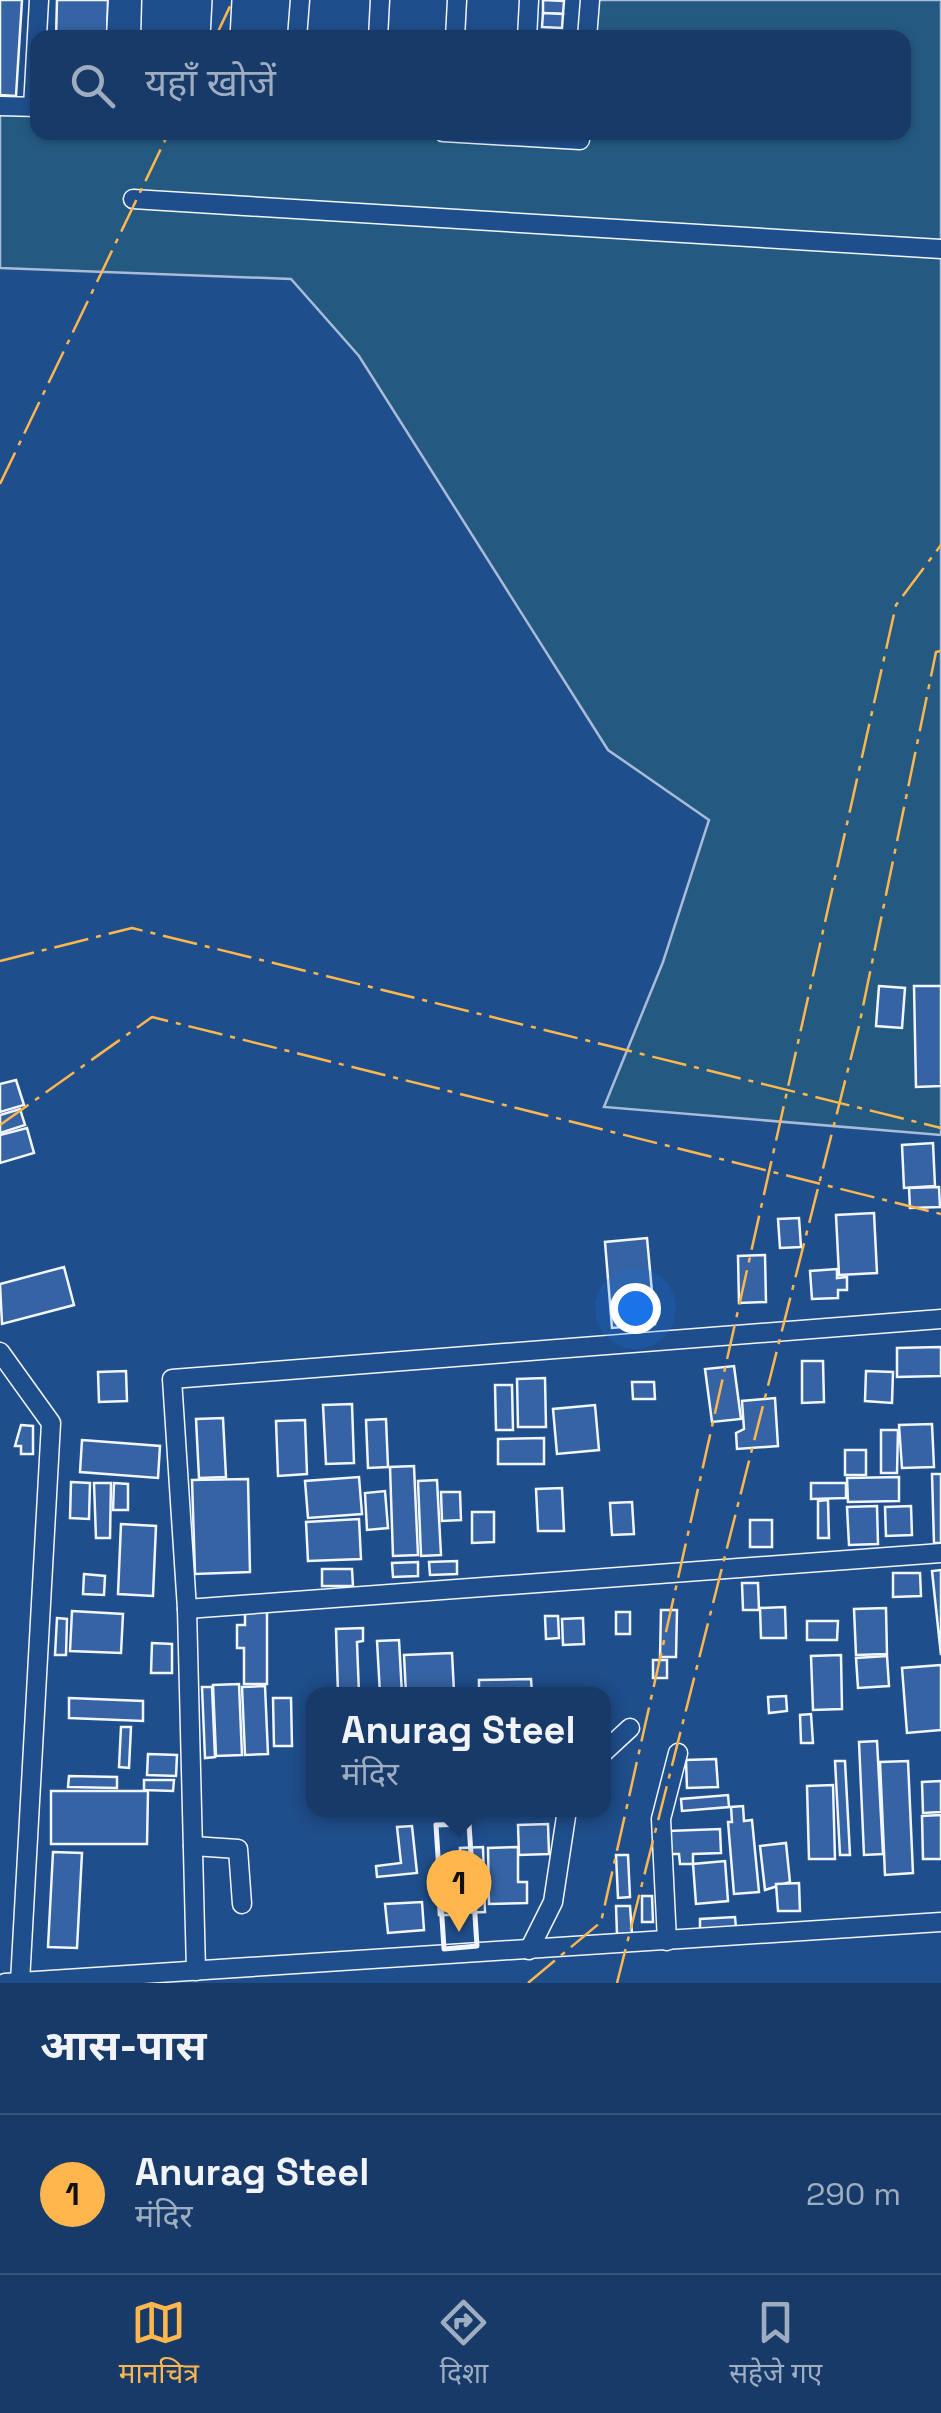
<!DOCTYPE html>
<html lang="hi">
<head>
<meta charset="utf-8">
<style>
  :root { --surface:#173a69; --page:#20416f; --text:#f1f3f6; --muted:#9eadc0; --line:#36547d; --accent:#ffb74d }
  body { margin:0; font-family:"Space Grotesk","Noto Sans Devanagari",sans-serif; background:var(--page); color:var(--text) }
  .you { position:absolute; left:635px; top:1308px; width:35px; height:35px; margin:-25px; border:8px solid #fff; border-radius:50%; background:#1a73e8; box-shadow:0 0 0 15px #1a73e833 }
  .badge { display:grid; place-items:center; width:65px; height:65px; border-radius:50%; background:var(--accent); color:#111; font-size:32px; font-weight:700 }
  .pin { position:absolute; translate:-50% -82px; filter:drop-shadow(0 2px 5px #0008) }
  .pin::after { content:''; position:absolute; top:52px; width:35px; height:30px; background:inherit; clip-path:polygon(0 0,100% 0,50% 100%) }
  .popup { position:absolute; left:306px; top:1687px; width:305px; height:130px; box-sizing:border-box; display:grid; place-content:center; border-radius:20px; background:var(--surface); filter:drop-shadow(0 2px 8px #0005); font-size:32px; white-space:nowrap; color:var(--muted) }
  .popup b { font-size:38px; color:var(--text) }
  .popup::after { content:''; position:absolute; left:50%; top:100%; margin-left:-20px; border:20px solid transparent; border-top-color:var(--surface) }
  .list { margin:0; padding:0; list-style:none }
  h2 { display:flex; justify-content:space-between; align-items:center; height:130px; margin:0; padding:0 40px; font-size:42px }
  h2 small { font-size:32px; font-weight:400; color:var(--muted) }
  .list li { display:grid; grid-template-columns:65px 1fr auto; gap:30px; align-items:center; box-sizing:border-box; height:160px; padding:0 40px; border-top:2px solid var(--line) }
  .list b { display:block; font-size:38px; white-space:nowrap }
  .list p { margin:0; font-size:32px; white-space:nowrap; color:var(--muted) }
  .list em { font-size:32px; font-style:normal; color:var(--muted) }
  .icon { flex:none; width:55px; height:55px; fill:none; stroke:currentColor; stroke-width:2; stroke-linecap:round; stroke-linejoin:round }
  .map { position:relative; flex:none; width:941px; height:1983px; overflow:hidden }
  .search { position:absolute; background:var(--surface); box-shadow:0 2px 8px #0004; left:30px; right:30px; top:30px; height:110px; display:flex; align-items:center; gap:25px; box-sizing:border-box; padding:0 35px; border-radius:20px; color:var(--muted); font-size:38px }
  .sheet { height:290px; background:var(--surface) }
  nav { display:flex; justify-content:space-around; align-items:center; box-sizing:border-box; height:140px; border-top:2px solid var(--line); background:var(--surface); font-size:28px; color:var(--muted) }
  nav a { display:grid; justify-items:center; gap:5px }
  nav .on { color:var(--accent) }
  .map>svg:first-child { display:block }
</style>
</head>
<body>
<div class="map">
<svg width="941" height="1983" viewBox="0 0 941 1983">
  <rect width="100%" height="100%" fill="#1f4e8c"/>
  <polygon fill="#245a82" stroke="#a8bbd7" stroke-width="2.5" points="597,0 941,0 941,1135 604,1107 663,962 709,820 608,750 359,356 291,279 0,268 0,110 37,112 38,132 377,132 585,145 587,132 904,132 904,38 594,37"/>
  <g fill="#3563a3" stroke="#f2f6ff" stroke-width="2.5">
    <polygon points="0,0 22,0 16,96 0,95"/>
    <polygon points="57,0 108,0 107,38 56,38"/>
    <polygon points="543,0 564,1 563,14 543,13"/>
    <polygon points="543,13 563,14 562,28 542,27"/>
    <polygon points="879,986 905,988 902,1028 876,1026"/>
    <polygon points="914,986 941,986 941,1086 916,1087"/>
    <polygon points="16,1080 24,1105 0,1112 0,1084"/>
    <polygon points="20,1109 25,1125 0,1133 0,1115"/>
    <polygon points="27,1128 34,1153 0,1163 0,1135"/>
    <polygon points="933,1143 935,1186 904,1188 902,1145"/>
    <polygon points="939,1187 940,1207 910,1208 909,1188"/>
    <polygon points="874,1213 877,1273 839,1275 836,1215"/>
    <polygon points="799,1218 801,1247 780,1248 778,1219"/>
    <polygon points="647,1238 655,1324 612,1328 605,1242"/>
    <polygon points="765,1255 766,1302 739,1303 738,1256"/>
    <polygon points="64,1267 74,1305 2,1324 0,1284"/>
    <polygon points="837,1269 837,1278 847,1277 847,1290 838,1290 838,1298 812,1299 810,1271"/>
    <polygon points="941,1347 941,1376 897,1377 897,1348"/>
    <polygon points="802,1361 823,1361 824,1402 802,1403"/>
    <polygon points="734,1366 741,1419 712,1422 705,1369"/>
    <polygon points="126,1371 127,1401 99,1402 98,1372"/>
    <polygon points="866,1371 893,1372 892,1403 865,1401"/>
    <polygon points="545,1378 546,1427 518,1427 517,1379"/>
    <polygon points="632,1382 654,1382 655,1399 633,1399"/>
    <polygon points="495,1385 512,1385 513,1430 496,1430"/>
    <polygon points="775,1398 778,1446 737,1449 736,1433 744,1429 742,1401"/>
    <polygon points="352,1404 354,1463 326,1464 323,1405"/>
    <polygon points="595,1405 599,1450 557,1454 553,1409"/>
    <polygon points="223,1418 226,1477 199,1478 196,1419"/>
    <polygon points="386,1419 388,1467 368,1468 366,1420"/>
    <polygon points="305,1420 307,1474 278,1476 276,1421"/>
    <polygon points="932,1424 934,1467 902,1468 899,1425"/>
    <polygon points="21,1425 33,1426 33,1454 21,1454 21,1446 15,1446"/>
    <polygon points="881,1430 898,1430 897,1473 881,1473"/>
    <polygon points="544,1438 544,1464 498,1464 498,1439"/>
    <polygon points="82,1440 160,1446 158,1478 80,1472"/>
    <rect x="845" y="1450" width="21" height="25"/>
    <polygon points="414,1466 418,1555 393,1556 390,1467"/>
    <polygon points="932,1474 941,1474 941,1543 934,1543"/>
    <polygon points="359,1477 362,1514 308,1518 305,1481"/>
    <polygon points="899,1477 899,1501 848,1502 847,1478"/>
    <polygon points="248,1479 250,1572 195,1574 192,1480"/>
    <polygon points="437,1480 441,1555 421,1556 418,1481"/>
    <polygon points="71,1482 90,1483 89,1519 70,1518"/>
    <polygon points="94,1483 111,1483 110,1538 96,1538"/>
    <polygon points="114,1483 128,1484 128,1510 113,1510"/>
    <polygon points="811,1483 846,1483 846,1498 811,1499"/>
    <polygon points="562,1488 564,1531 538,1531 536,1489"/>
    <polygon points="385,1491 388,1528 367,1530 365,1493"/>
    <polygon points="441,1492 460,1492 461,1520 442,1521"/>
    <polygon points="828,1500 829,1538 818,1538 818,1501"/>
    <polygon points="632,1502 634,1534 612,1535 610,1503"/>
    <polygon points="877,1506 878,1544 849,1545 847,1507"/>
    <polygon points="911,1506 912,1535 886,1536 885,1507"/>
    <polygon points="472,1512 494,1512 494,1542 472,1543"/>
    <polygon points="359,1519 361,1559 308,1561 306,1522"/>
    <rect x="750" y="1520" width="22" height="27"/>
    <polygon points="121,1524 156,1526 153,1596 118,1594"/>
    <polygon points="457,1561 457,1574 430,1575 429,1562"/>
    <polygon points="418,1562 418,1576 393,1577 392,1563"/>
    <polygon points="322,1569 352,1569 353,1586 322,1586"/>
    <polygon points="941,1570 941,1655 932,1571"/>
    <polygon points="893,1573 920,1573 921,1596 893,1597"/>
    <polygon points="84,1574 105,1576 104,1595 83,1594"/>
    <polygon points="742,1583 758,1583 759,1610 743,1610"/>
    <polygon points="785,1607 786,1638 761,1638 760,1608"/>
    <polygon points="886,1608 887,1654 856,1655 854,1609"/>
    <polygon points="661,1610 677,1610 676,1657 660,1657"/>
    <polygon points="72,1611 123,1614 121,1653 70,1651"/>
    <polygon points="245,1612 267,1612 267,1684 244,1684 244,1648 237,1648 237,1625 245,1625"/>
    <rect x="616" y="1612" width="14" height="22"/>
    <polygon points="545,1616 558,1616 559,1638 546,1639"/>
    <polygon points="57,1618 67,1619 66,1655 55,1655"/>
    <polygon points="583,1618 584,1644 563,1645 562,1619"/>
    <polygon points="807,1621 838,1621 837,1640 807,1640"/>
    <polygon points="363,1628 363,1641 357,1642 359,1694 338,1694 336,1629"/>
    <polygon points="399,1640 402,1694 380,1694 377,1641"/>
    <polygon points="152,1643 172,1644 172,1673 151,1673"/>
    <polygon points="452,1653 454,1692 406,1694 404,1655"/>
    <polygon points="841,1655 842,1709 813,1710 811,1656"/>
    <polygon points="887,1656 889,1686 858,1688 856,1658"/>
    <rect x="653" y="1660" width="14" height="18"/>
    <polygon points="941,1665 941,1730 907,1733 902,1668"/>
    <polygon points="531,1679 532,1694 479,1694 479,1680"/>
    <polygon points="239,1684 242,1755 216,1756 213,1685"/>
    <polygon points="265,1686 268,1754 245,1755 242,1687"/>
    <polygon points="202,1687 212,1687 215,1757 205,1758"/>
    <polygon points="786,1696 787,1711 769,1713 768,1697"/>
    <polygon points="69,1698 143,1701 143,1721 69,1718"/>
    <polygon points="273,1698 291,1698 292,1746 274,1746"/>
    <polygon points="811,1714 813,1743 801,1743 800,1715"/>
    <polygon points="121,1727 131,1727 129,1768 119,1767"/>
    <polygon points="877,1741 883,1854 864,1855 859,1742"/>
    <polygon points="148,1754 177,1755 176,1776 147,1775"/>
    <polygon points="716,1759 718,1787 687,1788 686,1760"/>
    <polygon points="835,1761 845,1761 850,1855 840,1855"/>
    <polygon points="908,1761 913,1873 885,1875 880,1762"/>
    <polygon points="69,1776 117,1777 117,1788 68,1787"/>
    <polygon points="144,1780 174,1780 173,1791 144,1790"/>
    <polygon points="941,1781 941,1812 923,1813 922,1782"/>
    <polygon points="833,1785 835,1859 809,1859 807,1786"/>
    <polygon points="51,1791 148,1791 147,1844 51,1844"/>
    <polygon points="728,1795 729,1807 682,1811 681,1799"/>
    <polygon points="743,1806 744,1821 752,1820 759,1892 734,1894 728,1822 732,1822 731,1807"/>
    <polygon points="941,1815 941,1859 923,1859 922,1816"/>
    <polygon points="548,1824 549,1854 519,1855 518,1825"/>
    <polygon points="412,1826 417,1873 377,1877 376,1866 401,1863 397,1827"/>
    <polygon points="720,1829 721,1853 693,1854 693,1864 680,1864 679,1854 668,1854 668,1831"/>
    <polygon points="786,1843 790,1882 765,1890 760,1846"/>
    <polygon points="483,1847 485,1912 462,1913 460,1848"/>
    <polygon points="518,1847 518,1882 527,1882 527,1903 489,1904 488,1848"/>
    <polygon points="53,1852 82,1853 77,1948 48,1947"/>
    <polygon points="616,1855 628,1855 630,1897 618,1898"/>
    <polygon points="725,1861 728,1901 696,1904 693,1864"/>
    <polygon points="799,1883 800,1911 778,1911 776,1884"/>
    <polygon points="449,1884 451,1915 439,1915 437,1885"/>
    <polygon points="642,1896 652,1896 653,1922 642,1922"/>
    <polygon points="422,1902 424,1930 388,1933 385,1904"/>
    <polygon points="616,1906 630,1906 632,1934 617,1934"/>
    <polygon points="735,1917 736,1928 700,1929 700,1919"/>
  </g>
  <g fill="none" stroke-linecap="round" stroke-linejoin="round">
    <g stroke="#f2f6ff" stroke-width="21">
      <g id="minor">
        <polyline points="116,38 118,0"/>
        <polyline points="131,38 132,0"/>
        <polyline points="220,38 222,0"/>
        <polyline points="297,38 300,0"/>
        <polyline points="378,38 380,0"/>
        <polyline points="455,38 457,0"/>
        <polyline points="527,38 529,0"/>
        <polyline points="587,38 590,0"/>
        <polyline points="0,106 38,107"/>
        <polyline points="33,107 39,0"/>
        <polyline points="443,132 580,140 580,132"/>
        <polyline points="133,199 941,249"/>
        <polyline points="0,1352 51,1423 20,1982"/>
        <polyline points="187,1609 941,1553"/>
        <polyline points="604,1752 630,1728"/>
        <polyline points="193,1846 238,1849 242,1904"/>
        <polyline points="667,1941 661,1819 678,1753"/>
        <polyline points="529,1950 553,1902 567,1810"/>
        <polyline points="196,1971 187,1609 172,1379 941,1319"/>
        <polyline points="5,1983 941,1922"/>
      </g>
    </g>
    <use href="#minor" stroke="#1f4e8c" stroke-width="18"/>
    <polygon stroke="#f2f6ff" stroke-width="5" points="469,1824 477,1946 444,1949 436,1825"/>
    <g stroke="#ffb74d" stroke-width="2.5" stroke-dasharray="35 8 5 8" stroke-linecap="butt">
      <polyline points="215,38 233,0"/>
      <polyline points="0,484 169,132"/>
      <polyline points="0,961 132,928 941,1128"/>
      <polyline points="0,1125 152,1017 941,1214"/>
      <polyline points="528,1983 601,1922 896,605 941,545"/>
      <polyline points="617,1983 859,1026 936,652 941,651"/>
    </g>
  </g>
</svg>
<div class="you"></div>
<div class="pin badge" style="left:459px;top:1932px">1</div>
<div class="popup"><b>Anurag Steel</b>मंदिर</div>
<div class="search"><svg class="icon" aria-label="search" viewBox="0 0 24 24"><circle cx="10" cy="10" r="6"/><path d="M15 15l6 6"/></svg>यहाँ खोजें</div>
</div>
<section class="sheet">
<h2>आस-पास<small></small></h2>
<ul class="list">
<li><span class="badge">1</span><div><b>Anurag Steel</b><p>मंदिर</p></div><em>290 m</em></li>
</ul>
</section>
<nav>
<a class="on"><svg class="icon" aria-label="map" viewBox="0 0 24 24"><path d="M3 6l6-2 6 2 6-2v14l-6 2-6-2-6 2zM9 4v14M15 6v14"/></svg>मानचित्र</a>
<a><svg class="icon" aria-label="directions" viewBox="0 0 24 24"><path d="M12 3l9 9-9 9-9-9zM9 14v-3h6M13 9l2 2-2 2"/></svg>दिशा</a>
<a><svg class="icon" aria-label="saved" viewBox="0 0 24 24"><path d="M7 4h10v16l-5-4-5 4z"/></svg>सहेजे गए</a>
</nav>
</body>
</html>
